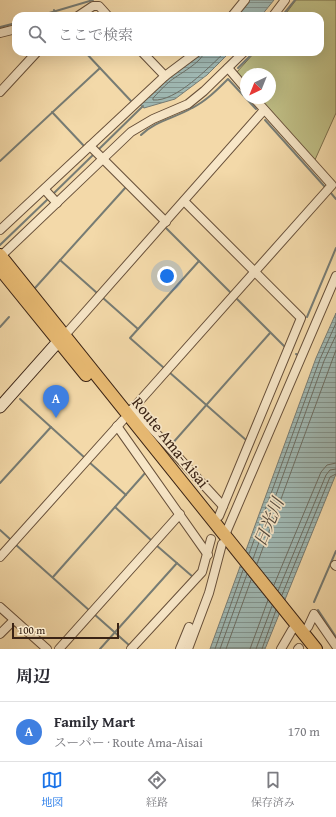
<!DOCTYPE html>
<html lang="ja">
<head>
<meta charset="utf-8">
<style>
  :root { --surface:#fff; --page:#f7f7f7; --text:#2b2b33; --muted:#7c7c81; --line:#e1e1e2; --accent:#1a73e8 }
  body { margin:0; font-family:"Gentium Book Plus","Noto Serif JP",serif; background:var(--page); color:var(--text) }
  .compass { position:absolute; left:240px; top:68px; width:36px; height:36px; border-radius:50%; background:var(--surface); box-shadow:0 4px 16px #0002; rotate:223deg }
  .scale { position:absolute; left:12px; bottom:10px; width:107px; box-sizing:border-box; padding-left:4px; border:2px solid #3a2315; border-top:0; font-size:11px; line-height:14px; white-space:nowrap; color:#3a2315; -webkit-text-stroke:3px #f7e6c7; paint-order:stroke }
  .you { position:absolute; left:167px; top:276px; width:14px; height:14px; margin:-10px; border:3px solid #fff; border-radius:50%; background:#1a73e8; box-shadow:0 0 0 6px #1a73e833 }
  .badge { display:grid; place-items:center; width:26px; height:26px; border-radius:50%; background:var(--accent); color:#fff; font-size:13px; font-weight:700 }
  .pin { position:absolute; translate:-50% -33px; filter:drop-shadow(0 1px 2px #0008) }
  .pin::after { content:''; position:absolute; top:21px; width:14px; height:12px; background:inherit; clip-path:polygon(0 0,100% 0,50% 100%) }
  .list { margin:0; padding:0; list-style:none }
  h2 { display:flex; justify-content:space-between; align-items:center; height:52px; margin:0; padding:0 16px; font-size:17px }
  h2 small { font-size:13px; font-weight:400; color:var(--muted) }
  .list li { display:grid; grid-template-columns:26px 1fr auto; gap:12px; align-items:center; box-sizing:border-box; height:60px; padding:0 16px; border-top:1px solid var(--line) }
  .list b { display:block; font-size:15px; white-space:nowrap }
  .list p { margin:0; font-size:13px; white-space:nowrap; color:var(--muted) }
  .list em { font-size:13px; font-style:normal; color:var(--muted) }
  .icon { flex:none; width:22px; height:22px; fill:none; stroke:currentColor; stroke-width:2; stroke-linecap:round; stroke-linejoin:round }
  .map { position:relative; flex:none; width:336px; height:649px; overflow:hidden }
  .search { position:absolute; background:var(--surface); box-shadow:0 4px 16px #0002; left:12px; right:12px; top:12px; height:44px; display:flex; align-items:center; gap:10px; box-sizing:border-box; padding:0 14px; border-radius:12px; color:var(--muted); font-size:15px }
  .sheet { height:112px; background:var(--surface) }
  nav { display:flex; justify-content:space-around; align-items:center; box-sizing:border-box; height:56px; border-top:1px solid var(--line); background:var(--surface); font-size:11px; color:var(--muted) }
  nav a { display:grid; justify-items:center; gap:2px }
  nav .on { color:var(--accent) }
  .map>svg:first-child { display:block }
</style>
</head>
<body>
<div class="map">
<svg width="336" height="649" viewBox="0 0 336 649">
  <defs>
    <pattern id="water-rules" width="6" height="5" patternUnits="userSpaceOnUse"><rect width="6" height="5" fill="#9fb8b3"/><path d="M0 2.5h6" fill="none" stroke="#839590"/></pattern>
  </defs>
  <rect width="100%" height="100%" fill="#f3d9a9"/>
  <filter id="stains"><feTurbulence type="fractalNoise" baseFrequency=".005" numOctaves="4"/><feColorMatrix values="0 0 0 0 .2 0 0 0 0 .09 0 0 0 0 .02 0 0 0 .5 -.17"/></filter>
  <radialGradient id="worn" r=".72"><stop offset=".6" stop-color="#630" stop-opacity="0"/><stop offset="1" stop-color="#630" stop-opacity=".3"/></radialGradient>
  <polygon fill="#bfbe85" stroke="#7c704d" points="296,0 336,0 336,113 314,162 259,98 270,98 270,74 246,74 246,83 236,73 255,52 320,52 320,16 284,16"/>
  <g fill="url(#water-rules)" stroke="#777c74">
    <polygon points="249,0 274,0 261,16 236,16"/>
    <polygon points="201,52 230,52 207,75 175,99 144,108 140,105 166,79"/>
    <polygon points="336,313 336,474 265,649 210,649 316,358"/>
  </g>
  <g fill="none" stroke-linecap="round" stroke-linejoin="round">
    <g stroke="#6c6e64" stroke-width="1">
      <path d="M204,52C203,62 177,75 169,82C163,87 158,93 153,98V100C176,102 209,67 225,52"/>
      <polyline points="249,554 320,359 336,323"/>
      <polyline points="253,559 324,361 336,335"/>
      <polyline points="257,564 336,350"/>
      <polyline points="274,585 321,472 327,465 336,463"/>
      <polyline points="278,591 326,475 330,470 336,469"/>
      <polyline points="282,595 330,477 336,474"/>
      <polyline points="215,649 243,570"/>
      <polyline points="220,649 247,574"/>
      <polyline points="226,649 251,580"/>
      <polyline points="250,649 268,600"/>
      <polyline points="256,649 272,606"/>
      <polyline points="262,649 276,610"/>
    </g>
    <g stroke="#777c74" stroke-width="2">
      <polyline points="54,10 56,16"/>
      <polyline points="39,16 93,0"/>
      <polyline points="282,16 295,0"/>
      <polyline points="0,27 16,23"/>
      <polyline points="100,68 131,101"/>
      <polyline points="238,68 254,52"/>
      <polyline points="52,112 84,146"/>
      <polyline points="265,120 325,187"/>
      <path d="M141,135C155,121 175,118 192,108C206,101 217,90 228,79L256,109"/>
      <polyline points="97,151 143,106"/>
      <polyline points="0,161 100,68 85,52"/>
      <polyline points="330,192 336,199"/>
      <polyline points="53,194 94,154"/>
      <polyline points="144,205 161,222"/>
      <polyline points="166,228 231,293"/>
      <polyline points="0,245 50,197"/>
      <polyline points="60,260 97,293"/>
      <polyline points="35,288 126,187"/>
      <polyline points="103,298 138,329"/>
      <polyline points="236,298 286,348"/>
      <polyline points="307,317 336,248"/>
      <polyline points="0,327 9,317"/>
      <polyline points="296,354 298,355"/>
      <polyline points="164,368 130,338 199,261"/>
      <polyline points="169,372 246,440"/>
      <polyline points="20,399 85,458"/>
      <polyline points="171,445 270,333"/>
      <polyline points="89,462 126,495"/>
      <polyline points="0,483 51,427"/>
      <polyline points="115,507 152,541"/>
      <polyline points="0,530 10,539"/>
      <polyline points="15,544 90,611"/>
      <polyline points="156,545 193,577"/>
      <polyline points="53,577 146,472"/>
      <polyline points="314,602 336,551"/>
      <polyline points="318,610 336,637"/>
      <polyline points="94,614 130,646"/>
      <polyline points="100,649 177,563"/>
    </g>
    <g stroke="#68503a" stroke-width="10">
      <g id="street">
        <polyline points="78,16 93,6 99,6 108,16"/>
        <polyline points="232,16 245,0"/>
        <polyline points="273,16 285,0"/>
        <polyline points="0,33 16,29"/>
        <polyline points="142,52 165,76"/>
        <polyline points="228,68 246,89"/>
        <polyline points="0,92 37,52"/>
        <polyline points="90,146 166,222"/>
        <polyline points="45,190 57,203"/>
        <polyline points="184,201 301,318 219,516"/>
        <polyline points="0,230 165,76 197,52"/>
        <polyline points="0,257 131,132 153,119 188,104 204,91 244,52"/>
        <polyline points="65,335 264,110"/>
        <polyline points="133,408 223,506"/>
        <polyline points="128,414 332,185 254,98"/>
        <polyline points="117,426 208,555"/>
        <polyline points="225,535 336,276"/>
        <polyline points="0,557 123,420"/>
        <polyline points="335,565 336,566"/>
        <polyline points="0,607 47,649"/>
        <polyline points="308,627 314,614 336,646"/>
        <polyline points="0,634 14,620"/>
        <polyline points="59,649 180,514"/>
        <polyline points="131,649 202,572 211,539"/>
        <polyline points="180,649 189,627"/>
        <polyline points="188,649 209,593 222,544"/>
        <polyline points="281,649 292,630"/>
        <polyline points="298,649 299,648"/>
      </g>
    </g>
    <g stroke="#3a2315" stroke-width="13">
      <polyline id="secondary" points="0,407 64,335"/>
    </g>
    <g stroke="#3a2315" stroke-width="14">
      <g id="primary">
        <polyline points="0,255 316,649"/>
        <polyline points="0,269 86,375"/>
      </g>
    </g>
    <use href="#street" stroke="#f7e6c7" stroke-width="8"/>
    <use href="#secondary" stroke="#f7e6c7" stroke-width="11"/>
    <use href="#primary" stroke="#eabc74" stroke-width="12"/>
  </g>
  <g text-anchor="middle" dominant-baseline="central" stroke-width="3.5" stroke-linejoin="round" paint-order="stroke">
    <g font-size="16" fill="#3a2315" stroke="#f7e6c7">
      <text transform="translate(171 442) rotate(51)">Route Ama-Aisai</text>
    </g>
    <g font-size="17" font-style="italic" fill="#53483c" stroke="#f7e6c7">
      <text transform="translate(268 522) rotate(-67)">日光川</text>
    </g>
  </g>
  <rect width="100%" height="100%" filter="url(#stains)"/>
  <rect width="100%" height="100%" fill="url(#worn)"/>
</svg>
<svg class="compass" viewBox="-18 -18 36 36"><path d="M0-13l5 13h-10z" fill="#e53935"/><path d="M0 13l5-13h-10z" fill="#7c7c81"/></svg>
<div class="scale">100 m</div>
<div class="you"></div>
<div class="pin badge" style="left:56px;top:418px;background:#3f7fe0">A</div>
<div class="search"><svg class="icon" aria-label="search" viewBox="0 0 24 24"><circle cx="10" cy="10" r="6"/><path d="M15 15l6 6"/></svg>ここで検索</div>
</div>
<section class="sheet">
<h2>周辺<small></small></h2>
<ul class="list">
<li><span class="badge" style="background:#3f7fe0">A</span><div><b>Family Mart</b><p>スーパー · Route Ama-Aisai</p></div><em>170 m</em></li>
</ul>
</section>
<nav>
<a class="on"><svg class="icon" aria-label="map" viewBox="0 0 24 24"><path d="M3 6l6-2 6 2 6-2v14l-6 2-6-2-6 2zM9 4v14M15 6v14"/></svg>地図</a>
<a><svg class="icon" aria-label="directions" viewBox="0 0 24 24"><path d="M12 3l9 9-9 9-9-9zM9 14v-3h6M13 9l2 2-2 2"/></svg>経路</a>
<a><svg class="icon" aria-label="saved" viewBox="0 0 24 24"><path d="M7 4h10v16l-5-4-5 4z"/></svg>保存済み</a>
</nav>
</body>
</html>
